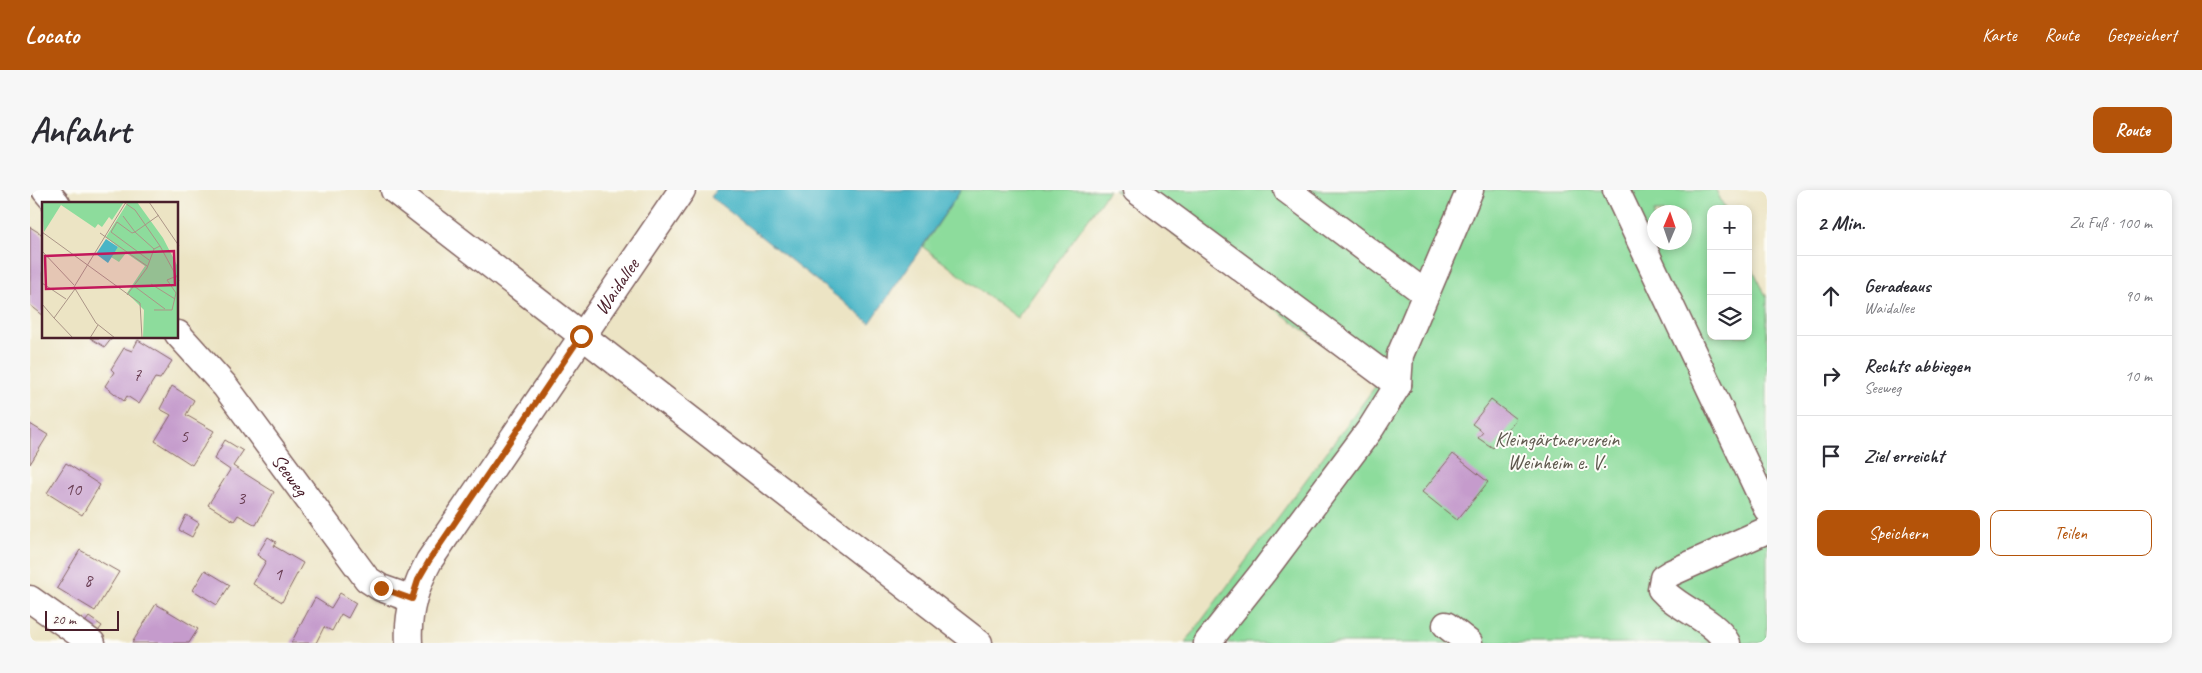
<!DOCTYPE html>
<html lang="de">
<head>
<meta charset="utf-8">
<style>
  :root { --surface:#fff; --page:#f7f7f7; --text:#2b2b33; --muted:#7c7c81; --line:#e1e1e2; --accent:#b45309 }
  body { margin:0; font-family:Caveat,sans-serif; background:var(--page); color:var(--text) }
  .controls { position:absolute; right:15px; top:15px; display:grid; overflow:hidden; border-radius:10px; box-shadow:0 2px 8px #0003 }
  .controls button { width:45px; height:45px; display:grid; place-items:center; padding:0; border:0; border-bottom:1px solid var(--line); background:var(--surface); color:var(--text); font:25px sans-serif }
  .compass { position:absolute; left:1617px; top:15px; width:45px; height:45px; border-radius:50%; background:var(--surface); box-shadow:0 2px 8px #0003; rotate:2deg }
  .scale { position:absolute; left:15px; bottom:12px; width:74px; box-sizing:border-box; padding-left:5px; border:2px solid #4a1f2b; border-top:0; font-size:14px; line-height:18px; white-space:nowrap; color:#4a1f2b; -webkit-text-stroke:4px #fdfcf7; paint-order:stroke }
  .stop { position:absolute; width:15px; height:15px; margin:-11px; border:4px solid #b45309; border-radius:50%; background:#fff }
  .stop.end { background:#b45309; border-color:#fff; box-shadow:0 1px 5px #0008 }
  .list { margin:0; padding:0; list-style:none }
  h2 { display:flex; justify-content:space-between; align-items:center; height:65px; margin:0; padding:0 20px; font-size:21px }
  h2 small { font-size:16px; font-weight:400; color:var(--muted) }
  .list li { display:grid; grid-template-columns:32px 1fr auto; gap:15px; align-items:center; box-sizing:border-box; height:80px; padding:0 20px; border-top:1px solid var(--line) }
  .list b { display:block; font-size:19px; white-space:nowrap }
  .list p { margin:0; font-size:16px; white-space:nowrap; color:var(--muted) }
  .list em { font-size:16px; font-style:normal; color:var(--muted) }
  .actions { display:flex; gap:10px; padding:15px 20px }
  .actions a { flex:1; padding:11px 0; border:1px solid var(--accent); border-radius:10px; text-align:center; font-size:18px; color:var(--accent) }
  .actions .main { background:var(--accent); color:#fff }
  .icon { flex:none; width:28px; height:28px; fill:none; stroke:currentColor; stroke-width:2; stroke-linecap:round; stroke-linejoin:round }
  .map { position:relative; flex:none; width:1737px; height:453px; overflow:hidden; border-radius:10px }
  header { display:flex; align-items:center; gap:30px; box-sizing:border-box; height:70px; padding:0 25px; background:var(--accent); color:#fff }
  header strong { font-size:24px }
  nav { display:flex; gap:28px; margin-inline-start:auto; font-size:18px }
  .intro { display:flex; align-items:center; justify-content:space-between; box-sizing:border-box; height:120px; padding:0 30px }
  h1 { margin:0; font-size:35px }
  .button { padding:12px 22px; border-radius:10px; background:var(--accent); color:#fff; font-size:18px; font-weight:700 }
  main { display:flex; gap:30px; padding:0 30px }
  aside { flex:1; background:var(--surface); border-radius:10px; box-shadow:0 2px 8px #0003 }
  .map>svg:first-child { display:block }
</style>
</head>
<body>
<header>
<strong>Locato</strong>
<nav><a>Karte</a><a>Route</a><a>Gespeichert</a></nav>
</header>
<div class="intro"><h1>Anfahrt</h1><a class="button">Route</a></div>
<main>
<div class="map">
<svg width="1737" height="453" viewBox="0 0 1737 453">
  <rect width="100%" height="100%" fill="#fdfcf7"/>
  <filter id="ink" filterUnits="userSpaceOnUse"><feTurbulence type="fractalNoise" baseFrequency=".02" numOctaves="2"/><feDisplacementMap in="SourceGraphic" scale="10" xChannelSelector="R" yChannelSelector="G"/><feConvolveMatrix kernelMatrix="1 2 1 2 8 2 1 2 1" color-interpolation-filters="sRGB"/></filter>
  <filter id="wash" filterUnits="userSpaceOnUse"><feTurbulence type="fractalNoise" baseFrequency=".0096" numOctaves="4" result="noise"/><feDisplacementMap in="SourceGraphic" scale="20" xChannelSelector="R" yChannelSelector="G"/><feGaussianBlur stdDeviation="1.12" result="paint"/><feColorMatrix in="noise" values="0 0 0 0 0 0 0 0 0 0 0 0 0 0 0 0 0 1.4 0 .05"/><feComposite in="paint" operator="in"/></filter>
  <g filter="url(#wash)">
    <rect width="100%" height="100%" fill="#ece4c4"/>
    <g fill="#8ddc9c" stroke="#6c7e64" fill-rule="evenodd">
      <polygon points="931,0 1079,0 987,128 893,57"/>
      <path d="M1084,0H1686L1695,19H1681V146H1718V69L1737,108V453H1155L1347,194ZM1624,22H1654V52H1624Z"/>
    </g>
    <polygon fill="#49b5c6" stroke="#4a6a78" points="686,0 931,0 840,133 681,7"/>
    <g id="blocks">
      <g fill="#c59bcc">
        <polygon points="0,37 13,45 14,126 0,115"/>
        <polygon points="60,148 82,148 75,157"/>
        <polygon points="108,150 142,171 130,189 125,188 109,214 97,206 94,211 75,196 84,182 81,179 94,158 102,161"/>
        <polygon points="142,196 164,210 156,225 184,241 162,275 125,251 141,225 130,219"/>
        <polygon points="1461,210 1486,229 1463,258 1448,248 1453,242 1442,234"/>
        <polygon points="0,234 18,245 0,274"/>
        <polygon points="195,250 213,261 203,276 244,302 226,335 208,325 204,331 178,315 200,280 184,269"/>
        <polygon points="1423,264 1458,292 1427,330 1392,302"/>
        <polygon points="36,273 70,295 52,325 17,303"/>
        <polygon points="156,325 169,333 162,347 149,340"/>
        <polygon points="238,347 246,352 244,356 273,373 252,412 223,394 236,371 227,365"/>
        <polygon points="50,360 89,382 65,421 27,398"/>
        <polygon points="175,380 200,395 187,415 163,400"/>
        <polygon points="310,403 326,413 318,428 311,424 302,441 294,437 286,453 261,453 285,408 301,418"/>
        <polygon points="126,414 168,439 159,453 102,453"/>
        <polygon points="59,427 72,436 66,444 53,435"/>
      </g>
    </g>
  </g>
  <g filter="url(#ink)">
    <use href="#blocks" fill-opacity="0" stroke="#836461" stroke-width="1"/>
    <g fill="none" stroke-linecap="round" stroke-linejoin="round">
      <g stroke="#836461" stroke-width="29">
        <g id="minor">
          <polyline points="15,0 27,14"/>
          <polyline points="364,0 949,453"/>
          <polyline points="1106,0 1368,195"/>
          <polyline points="1257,0 1396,104"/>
          <polyline points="1586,0 1737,319"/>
          <path id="s1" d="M148,144L195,196L337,389L351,398L382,409"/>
          <polyline points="0,409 62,453"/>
          <polyline points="1416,435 1439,453"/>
          <path id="s2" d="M379,453C377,423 385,397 399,371L652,0"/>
          <polyline points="1177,453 1234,381 1341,238 1368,195 1370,165 1440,0"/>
          <path d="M1697,453C1683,428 1649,420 1631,399L1633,388L1641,383L1737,340"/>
        </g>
      </g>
      <use href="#minor" stroke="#fff" stroke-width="26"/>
    </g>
  </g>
  <g fill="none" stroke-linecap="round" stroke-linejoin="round" filter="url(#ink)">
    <polyline stroke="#b45309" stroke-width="6" points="351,398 382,409 388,390 399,371 551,146"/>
  </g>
  <g text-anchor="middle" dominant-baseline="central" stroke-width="4" stroke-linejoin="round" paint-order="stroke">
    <g font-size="18" fill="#693e53">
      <text x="107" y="185">7</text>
      <text x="154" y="246">5</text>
      <text x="43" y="299">10</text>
      <text x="211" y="308">3</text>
      <text x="248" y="384">1</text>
      <text x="58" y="390">8</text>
    </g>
    <g font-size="20" fill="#4a1f2b" stroke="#fdfcf7">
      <text stroke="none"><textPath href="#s2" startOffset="418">Waidallee</textPath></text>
      <text stroke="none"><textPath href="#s1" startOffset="180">Seeweg</textPath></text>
    </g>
    <g font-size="20" fill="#5e584d" stroke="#fdfcf7">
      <text x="1527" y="249">Kleingärtnerverein<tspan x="1527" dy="23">Weinheim e. V.</tspan></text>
    </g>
  </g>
  <g transform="translate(12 12)">
    <rect width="136" height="136" fill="#ece4c4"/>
    <path d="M0,0H82L70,18L67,15L60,25L56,22L53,26L19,3L2,30ZM86,0H95L121,36L136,65V136H101L102,108L85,91L103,64L84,51L77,60L69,55L76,45L64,35Z" fill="#8ddc9c"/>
    <path d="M64,37L76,45L66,61L54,52Z" fill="#49b5c6"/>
    <path fill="none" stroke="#ab9587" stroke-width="1" d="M107,0L137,44M83,1L93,8L118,44L112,47L105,66L85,93M81,14L93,30M0,30L98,101L100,136M93,30L90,31L75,20L69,30L107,58M58,31L105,64M118,44L137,79M112,47L93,30L117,13M0,49L32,83M0,81L24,97M109,82L133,97M92,84L123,107M0,102L12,116L33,87M112,108H130L134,91L125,78L137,73M12,116L31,136M48,136L56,123M73,136L54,121L32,85L84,0"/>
    <path fill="#c2185b" fill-opacity="0.15" stroke="#c2185b" stroke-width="2.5" d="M132,49L133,83L4,87L3,54Z"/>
    <rect width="136" height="136" fill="none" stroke="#4a1f2b" stroke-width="2.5"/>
  </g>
</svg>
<div class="controls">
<button>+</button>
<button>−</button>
<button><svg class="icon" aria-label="layers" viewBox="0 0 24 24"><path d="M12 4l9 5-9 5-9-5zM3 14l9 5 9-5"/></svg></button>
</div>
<svg class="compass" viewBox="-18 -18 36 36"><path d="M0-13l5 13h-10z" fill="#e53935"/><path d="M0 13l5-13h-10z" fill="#7c7c81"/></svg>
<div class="scale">20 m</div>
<div class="stop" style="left:551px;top:146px"></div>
<div class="stop end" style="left:351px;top:398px"></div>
</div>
<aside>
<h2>2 Min.<small>Zu Fuß · 100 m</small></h2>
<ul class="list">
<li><svg class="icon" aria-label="ahead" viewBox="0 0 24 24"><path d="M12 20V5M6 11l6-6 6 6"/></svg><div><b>Geradeaus</b><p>Waidallee</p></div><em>90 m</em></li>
<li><svg class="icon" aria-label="right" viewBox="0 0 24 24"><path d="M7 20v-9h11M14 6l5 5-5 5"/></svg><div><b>Rechts abbiegen</b><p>Seeweg</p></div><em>10 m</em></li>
<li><svg class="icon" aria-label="arrive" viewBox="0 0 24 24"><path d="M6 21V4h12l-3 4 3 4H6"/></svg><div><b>Ziel erreicht</b></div></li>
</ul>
<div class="actions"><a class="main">Speichern</a><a>Teilen</a></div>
</aside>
</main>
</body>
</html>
